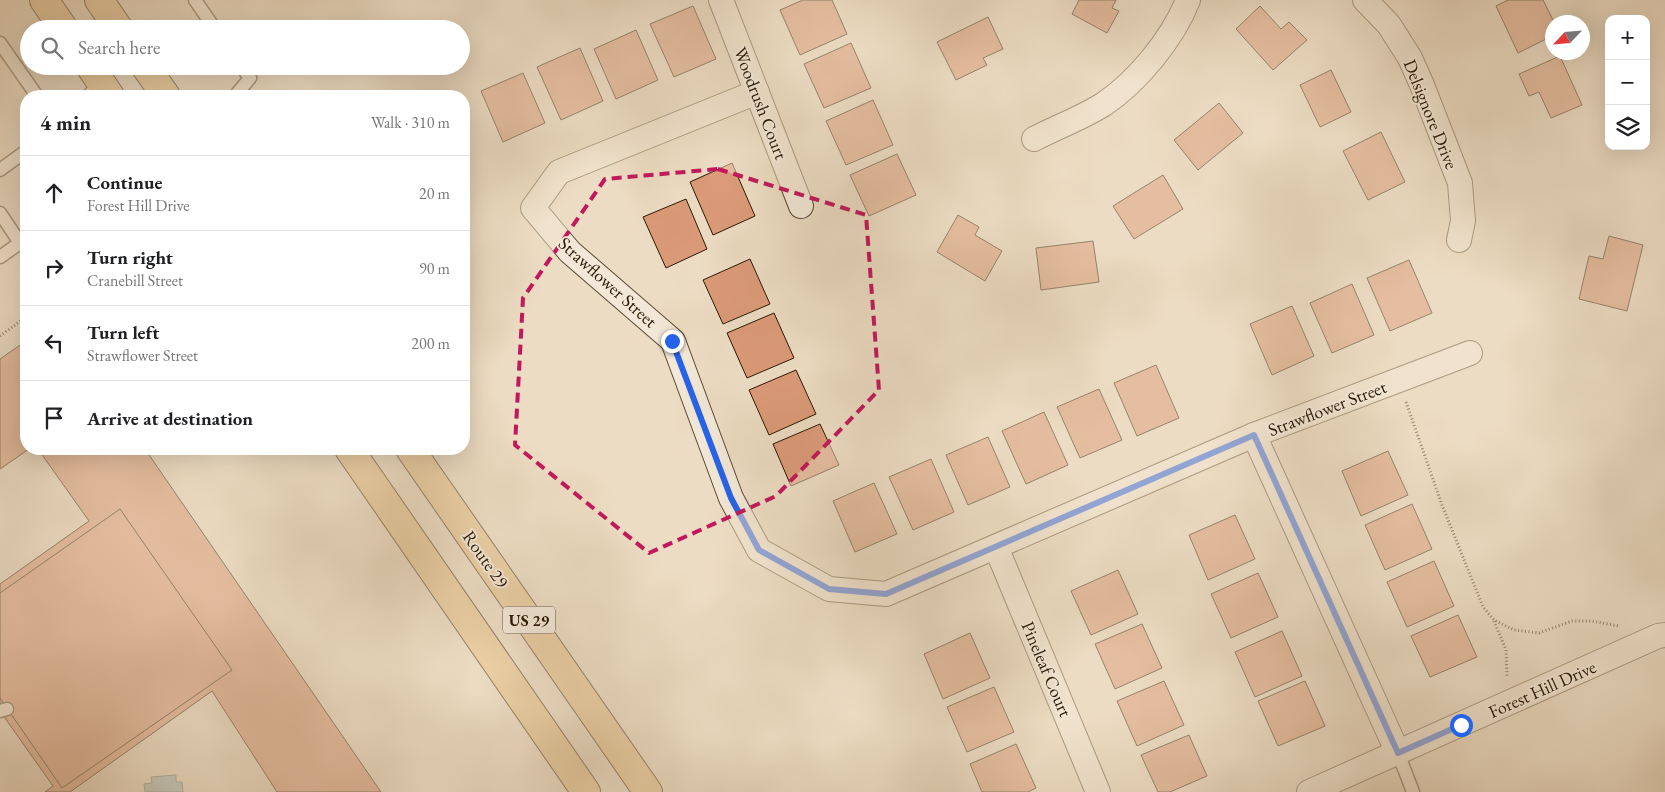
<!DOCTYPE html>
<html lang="en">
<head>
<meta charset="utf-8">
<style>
  :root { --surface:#fff; --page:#f6f6f6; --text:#202124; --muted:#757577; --line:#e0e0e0 }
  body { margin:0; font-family:"EB Garamond",serif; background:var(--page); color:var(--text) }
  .controls { position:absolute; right:15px; top:15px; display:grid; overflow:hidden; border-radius:10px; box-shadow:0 5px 20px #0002 }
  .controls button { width:45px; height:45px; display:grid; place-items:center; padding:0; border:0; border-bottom:1px solid var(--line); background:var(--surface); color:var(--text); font:25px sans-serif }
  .compass { position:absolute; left:1545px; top:15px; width:45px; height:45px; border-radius:50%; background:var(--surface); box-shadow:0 5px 20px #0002; rotate:244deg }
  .stop { position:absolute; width:15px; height:15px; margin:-11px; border:4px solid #2563eb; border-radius:50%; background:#fff }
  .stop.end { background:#2563eb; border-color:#fff; box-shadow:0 1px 5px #0008 }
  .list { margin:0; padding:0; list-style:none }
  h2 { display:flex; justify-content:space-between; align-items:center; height:65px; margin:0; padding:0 20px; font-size:21px }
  h2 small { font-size:16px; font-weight:400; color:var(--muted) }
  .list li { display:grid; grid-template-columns:32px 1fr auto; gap:15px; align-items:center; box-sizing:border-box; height:75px; padding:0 20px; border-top:1px solid var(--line) }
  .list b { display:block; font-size:19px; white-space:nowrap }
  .list p { margin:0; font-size:16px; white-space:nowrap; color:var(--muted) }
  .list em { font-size:16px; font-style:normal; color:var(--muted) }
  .icon { flex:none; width:28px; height:28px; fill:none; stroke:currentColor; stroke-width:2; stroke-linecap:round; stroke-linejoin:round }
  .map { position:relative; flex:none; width:1665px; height:792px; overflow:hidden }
  .search { position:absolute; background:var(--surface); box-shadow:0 5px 20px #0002; left:20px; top:20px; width:450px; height:55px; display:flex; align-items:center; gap:12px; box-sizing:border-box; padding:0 18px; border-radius:28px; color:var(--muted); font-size:19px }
  .panel { position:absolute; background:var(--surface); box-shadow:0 5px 20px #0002; left:20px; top:90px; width:450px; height:365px; border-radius:20px }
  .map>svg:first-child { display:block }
</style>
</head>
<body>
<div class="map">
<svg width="1665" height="792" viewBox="0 0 1665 792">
  <rect width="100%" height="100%" fill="#ecdcc3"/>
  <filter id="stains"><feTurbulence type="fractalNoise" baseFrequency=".004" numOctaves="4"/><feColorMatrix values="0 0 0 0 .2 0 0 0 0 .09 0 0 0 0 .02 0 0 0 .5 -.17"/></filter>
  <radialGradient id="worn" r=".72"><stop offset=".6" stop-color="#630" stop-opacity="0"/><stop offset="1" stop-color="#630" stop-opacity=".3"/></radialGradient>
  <polygon fill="#9cb9bd" stroke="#6e7972" points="176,775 176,782 182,782 183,792 145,792 144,784 152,783 151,777"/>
  <g fill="#db9a78" stroke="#291801">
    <polygon points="803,0 832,0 847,34 800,55 780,10"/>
    <polygon points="1079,0 1116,0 1112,8 1119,11 1107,33 1072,14"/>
    <polygon points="1508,0 1543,0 1554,22 1552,36 1518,53 1496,6"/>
    <polygon points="693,6 716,59 674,77 650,24"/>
    <polygon points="1260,6 1281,29 1289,22 1307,40 1273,70 1236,29"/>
    <polygon points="988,17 1003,49 983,58 987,65 956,80 937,42"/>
    <polygon points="636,30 658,80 616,99 594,49"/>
    <polygon points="851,43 871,88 824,108 804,64"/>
    <polygon points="580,48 603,101 561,120 537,67"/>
    <polygon points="1560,56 1582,105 1551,118 1539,92 1529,96 1519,74"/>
    <polygon points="1331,70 1351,112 1320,127 1300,85"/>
    <polygon points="523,73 545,123 503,142 481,91"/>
    <polygon points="873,100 893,145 846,165 826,121"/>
    <polygon points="1219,103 1243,133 1198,170 1174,140"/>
    <polygon points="1381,132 1405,182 1368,200 1343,151"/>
    <polygon points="897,154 916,195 869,216 850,175"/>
    <polygon points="732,163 755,216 713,235 690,182"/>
    <polygon points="1163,175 1183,209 1134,239 1113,206"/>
    <polygon points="686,199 707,249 666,268 643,217"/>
    <polygon points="958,215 979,227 975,235 1002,251 985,281 937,252"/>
    <polygon points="1609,236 1643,245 1627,311 1579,299 1589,256 1603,259"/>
    <polygon points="1093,241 1099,282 1041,290 1036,248"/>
    <polygon points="750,259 770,304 723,324 703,280"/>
    <polygon points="1409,260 1432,313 1390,331 1367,278"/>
    <polygon points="1352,284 1374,335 1332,353 1310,303"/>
    <polygon points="1292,306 1314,356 1272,375 1250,324"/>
    <polygon points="774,313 794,358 747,378 727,333"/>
    <polygon points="26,341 26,449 29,449 0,469 0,359"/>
    <polygon points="1156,365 1179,418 1137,436 1114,383"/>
    <polygon points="796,370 816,414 769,435 749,390"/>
    <polygon points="1099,389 1122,440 1080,458 1057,407"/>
    <polygon points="1044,412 1068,465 1026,484 1002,431"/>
    <polygon points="820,424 839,465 791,486 773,444"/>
    <polygon points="988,437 1010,487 968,505 946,455"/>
    <polygon points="38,449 145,449 381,792 277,792 212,691 70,792 45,792 53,786 0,711 0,584 89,521"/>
    <polygon points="1388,451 1408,495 1361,516 1342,471"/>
    <polygon points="931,459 954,512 913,530 889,477"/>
    <polygon points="874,483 897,534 855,552 833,501"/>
    <polygon points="1412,504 1432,549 1385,570 1365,525"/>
    <polygon points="120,509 232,670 62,788 0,698 0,593"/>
    <polygon points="1235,515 1255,559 1208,580 1189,535"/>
    <polygon points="1434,561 1454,606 1407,627 1387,582"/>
    <polygon points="1118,570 1138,614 1091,635 1071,591"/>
    <polygon points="1258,573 1278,617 1231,638 1211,594"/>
    <polygon points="1458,615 1477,657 1430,677 1411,636"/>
    <polygon points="1142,624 1162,668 1115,689 1095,644"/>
    <polygon points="1282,631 1302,676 1255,697 1235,652"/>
    <polygon points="970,633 990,678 943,699 924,654"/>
    <polygon points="1164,681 1184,725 1137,746 1117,701"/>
    <polygon points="1305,681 1325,726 1278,746 1258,701"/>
    <polygon points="994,687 1014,732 967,752 947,707"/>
    <polygon points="1189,735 1207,776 1170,792 1158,792 1141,755"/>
    <polygon points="1016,744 1036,788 1028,792 982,792 970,764"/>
  </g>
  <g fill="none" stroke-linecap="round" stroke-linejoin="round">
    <g stroke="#5a4932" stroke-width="15">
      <g id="lane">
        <polyline points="195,0 215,29"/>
        <polyline points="0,43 37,96"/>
        <polyline points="88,96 101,82"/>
        <polyline points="235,96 250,78 241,66"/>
        <polyline points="0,170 26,151"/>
        <polyline points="0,213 20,243 0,257"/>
        <polyline points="0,711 7,709"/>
        <polyline points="1398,753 1413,792"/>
      </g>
    </g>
    <g stroke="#5a4932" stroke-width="26">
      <g id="street">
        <polyline points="721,0 801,206"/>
        <polyline points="1365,0 1389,25 1410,58 1422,85 1460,183 1463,221 1459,240"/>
        <polyline points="757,92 559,172 533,208 570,252 673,341 731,498 759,550 829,589 886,594 1254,435 1470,353"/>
        <path d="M1034,139C1057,127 1082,118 1104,104C1138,81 1173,38 1188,0"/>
        <polyline points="1254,435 1398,753"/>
        <polyline points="996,547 1098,792"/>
        <polyline points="1309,792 1658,636 1665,635"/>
      </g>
    </g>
    <g stroke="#291801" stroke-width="30">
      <g id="primary">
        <polyline points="44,0 64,29"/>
        <polyline points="99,0 119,29"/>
        <polyline points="90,66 110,96"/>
        <polyline points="145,66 166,96"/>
        <polyline points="349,449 586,792"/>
        <polyline points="410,449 648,792"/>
      </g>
    </g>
    <g stroke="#291801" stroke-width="3" stroke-dasharray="1 2.5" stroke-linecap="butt">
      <polyline points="0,336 26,317"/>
      <polyline points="1406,402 1442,505 1483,607 1494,620 1514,630 1539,633 1572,621 1591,621 1619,626"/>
      <polyline points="1494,621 1506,650 1507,677"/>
    </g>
    <use href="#lane" stroke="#f3e8d8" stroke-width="12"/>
    <use href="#street" stroke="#f3e8d8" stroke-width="24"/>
    <use href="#primary" stroke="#e6be82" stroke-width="28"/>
  </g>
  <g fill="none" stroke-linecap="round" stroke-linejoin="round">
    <polyline stroke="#2563eb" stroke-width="6" points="672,341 731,498 759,550 829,589 886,594 1254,435 1398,753 1461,725"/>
  </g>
  <path d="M0 0H1665V792H0ZM718,169L866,215L879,390L776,496L649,553L515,445L523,298L605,179Z" fill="#ecdcc3" fill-opacity=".55" fill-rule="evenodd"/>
  <path fill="none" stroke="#c2185b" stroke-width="4" stroke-dasharray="10 6" stroke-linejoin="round" d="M718,169L866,215L879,390L776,496L649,553L515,445L523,298L605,179Z"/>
  <g text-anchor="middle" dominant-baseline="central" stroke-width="4" stroke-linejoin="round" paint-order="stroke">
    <rect fill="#f3e8d8" stroke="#665642" stroke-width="1" x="503" y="606.5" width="52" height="27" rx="4"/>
    <g font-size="16" font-weight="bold" fill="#291801">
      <text x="529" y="620">US 29</text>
    </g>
    <g font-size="18" fill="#291801" stroke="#f3e8d8">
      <text transform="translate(761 103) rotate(69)">Woodrush Court</text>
      <text transform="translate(1431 114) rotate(68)">Delsignore Drive</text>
      <text transform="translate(608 282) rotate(42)">Strawflower Street</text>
      <text transform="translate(1327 408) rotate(-21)">Strawflower Street</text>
      <text transform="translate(486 559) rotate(55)">Route 29</text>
      <text transform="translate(1047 669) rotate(67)">Pineleaf Court</text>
      <text transform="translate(1542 689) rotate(-24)">Forest Hill Drive</text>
    </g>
  </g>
  <rect width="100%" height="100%" filter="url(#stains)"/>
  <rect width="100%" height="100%" fill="url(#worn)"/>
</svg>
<div class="controls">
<button>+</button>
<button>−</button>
<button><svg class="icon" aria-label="layers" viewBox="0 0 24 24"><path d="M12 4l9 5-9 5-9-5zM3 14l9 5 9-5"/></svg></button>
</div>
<svg class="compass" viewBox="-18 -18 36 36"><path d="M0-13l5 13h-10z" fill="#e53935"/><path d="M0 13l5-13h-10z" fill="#757577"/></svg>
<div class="stop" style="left:1461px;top:725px"></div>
<div class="stop end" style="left:672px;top:341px"></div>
<div class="search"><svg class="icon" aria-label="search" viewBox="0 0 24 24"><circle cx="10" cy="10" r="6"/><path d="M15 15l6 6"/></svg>Search here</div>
<section class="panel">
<h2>4 min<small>Walk · 310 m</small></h2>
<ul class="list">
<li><svg class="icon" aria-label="ahead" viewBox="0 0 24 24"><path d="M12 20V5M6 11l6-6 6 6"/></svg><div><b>Continue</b><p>Forest Hill Drive</p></div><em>20 m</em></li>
<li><svg class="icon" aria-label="right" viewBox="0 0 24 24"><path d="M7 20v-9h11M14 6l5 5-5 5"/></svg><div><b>Turn right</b><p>Cranebill Street</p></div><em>90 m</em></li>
<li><svg class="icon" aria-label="left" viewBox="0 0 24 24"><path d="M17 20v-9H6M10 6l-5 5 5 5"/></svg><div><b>Turn left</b><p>Strawflower Street</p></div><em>200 m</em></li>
<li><svg class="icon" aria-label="arrive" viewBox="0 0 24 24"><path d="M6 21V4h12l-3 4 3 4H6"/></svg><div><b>Arrive at destination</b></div></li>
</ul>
</section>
</div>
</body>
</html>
